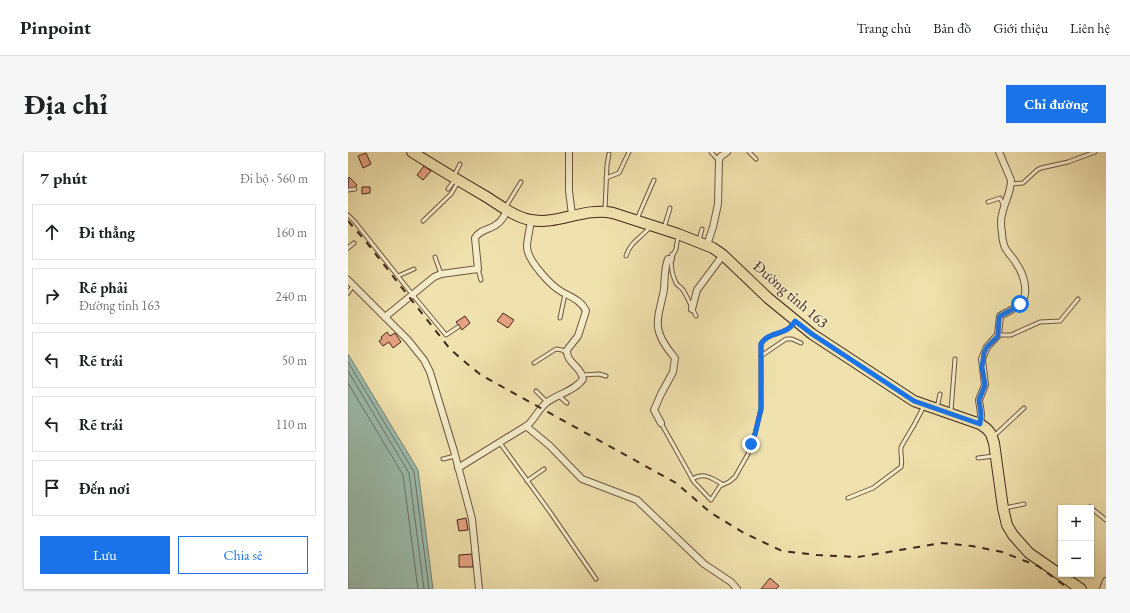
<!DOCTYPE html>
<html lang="vi">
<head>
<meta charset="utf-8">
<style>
  :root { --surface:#fff; --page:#f6f6f6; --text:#202124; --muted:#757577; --line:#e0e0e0; --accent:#1a73e8 }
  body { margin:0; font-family:"EB Garamond",serif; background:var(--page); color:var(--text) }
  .controls { position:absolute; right:12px; bottom:12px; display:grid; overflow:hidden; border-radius:0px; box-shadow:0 1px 3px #0004 }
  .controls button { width:36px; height:36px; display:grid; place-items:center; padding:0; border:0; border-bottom:1px solid var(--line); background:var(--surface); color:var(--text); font:20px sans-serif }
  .stop { position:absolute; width:12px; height:12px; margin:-9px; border:3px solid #1a73e8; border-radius:50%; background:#fff }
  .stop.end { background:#1a73e8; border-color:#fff; box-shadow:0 1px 4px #0008 }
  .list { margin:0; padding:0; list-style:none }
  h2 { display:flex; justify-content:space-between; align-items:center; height:52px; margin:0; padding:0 16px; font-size:17px }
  h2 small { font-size:13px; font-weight:400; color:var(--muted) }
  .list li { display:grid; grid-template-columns:26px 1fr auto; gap:12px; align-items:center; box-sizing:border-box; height:56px; margin:0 8px 8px; padding:0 8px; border:1px solid var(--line); border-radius:0px }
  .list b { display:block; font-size:15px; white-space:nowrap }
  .list p { margin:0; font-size:13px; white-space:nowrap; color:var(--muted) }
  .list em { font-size:13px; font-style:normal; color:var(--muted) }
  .actions { display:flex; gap:8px; padding:12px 16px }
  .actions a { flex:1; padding:9px 0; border:1px solid var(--accent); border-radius:0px; text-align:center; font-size:14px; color:var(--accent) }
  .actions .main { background:var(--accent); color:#fff }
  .icon { flex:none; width:22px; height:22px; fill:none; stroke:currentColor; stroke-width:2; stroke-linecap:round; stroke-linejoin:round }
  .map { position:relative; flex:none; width:758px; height:437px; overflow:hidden; border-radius:0px }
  header { display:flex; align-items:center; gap:24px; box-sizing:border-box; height:56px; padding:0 20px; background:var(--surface); border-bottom:1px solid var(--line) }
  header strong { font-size:19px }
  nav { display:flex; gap:22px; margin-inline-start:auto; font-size:14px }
  .intro { display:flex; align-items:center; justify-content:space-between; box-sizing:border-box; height:96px; padding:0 24px }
  h1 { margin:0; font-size:28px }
  .button { padding:10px 18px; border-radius:0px; background:var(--accent); color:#fff; font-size:14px; font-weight:700 }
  main { display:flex; gap:24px; padding:0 24px }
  aside { flex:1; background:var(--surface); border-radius:0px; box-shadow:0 1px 3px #0004 }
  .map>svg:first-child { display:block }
</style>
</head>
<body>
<header>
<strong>Pinpoint</strong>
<nav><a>Trang chủ</a><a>Bản đồ</a><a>Giới thiệu</a><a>Liên hệ</a></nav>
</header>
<div class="intro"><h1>Địa chỉ</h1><a class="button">Chỉ đường</a></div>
<main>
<aside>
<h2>7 phút<small>Đi bộ · 560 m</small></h2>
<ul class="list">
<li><svg class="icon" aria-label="ahead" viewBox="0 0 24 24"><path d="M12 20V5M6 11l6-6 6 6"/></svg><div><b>Đi thẳng</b></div><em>160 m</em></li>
<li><svg class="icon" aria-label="right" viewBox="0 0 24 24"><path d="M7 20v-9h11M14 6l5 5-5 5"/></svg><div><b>Rẽ phải</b><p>Đường tỉnh 163</p></div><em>240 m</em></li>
<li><svg class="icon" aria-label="left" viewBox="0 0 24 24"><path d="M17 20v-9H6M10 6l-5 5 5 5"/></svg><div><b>Rẽ trái</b></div><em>50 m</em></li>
<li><svg class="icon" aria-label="left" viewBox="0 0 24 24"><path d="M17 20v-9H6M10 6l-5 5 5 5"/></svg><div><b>Rẽ trái</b></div><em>110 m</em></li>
<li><svg class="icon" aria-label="arrive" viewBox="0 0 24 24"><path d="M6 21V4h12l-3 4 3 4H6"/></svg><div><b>Đến nơi</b></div></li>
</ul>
<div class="actions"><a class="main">Lưu</a><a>Chia sẻ</a></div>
</aside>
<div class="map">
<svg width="758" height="437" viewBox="0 0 758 437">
  <rect width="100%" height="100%" fill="#f0e2ae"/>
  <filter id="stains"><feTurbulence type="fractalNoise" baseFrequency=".005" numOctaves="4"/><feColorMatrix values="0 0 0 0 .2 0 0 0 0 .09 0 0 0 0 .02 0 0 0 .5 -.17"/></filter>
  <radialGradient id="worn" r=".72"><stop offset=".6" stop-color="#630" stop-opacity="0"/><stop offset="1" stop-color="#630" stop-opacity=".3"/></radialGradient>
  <polygon fill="#9bbdaf" stroke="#778175" points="0,202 70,318 85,437 0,437"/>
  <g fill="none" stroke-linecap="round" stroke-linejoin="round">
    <g stroke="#6e7266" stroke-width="1">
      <polyline points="0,210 66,320 81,437"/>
      <polyline points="0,219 61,321 76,437"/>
      <polyline points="0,231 55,323 70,437"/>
    </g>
  </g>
  <g fill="#e7a182" stroke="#42271d">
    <polygon points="18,1 23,12 15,16 10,4"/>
    <polygon points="76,14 83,19 75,28 69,23"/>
    <polygon points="1,25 9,33 3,39 0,36"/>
    <polygon points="14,35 22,35 22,41 14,42"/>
    <polygon points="155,161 166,168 160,176 149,169"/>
    <polygon points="117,164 122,171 114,178 108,170"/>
    <polygon points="39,180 42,184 47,181 53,190 45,196 41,190 35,194 31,189 34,187 33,185"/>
    <polygon points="118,366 120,378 111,379 109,368"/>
    <polygon points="124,402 125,415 111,415 111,403"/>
    <polygon points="422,426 431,434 428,437 413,437"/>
  </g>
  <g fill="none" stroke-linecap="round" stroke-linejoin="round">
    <g stroke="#6e5641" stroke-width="5">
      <g id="lane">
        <polyline points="363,0 371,9"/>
        <polyline points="401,0 408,7"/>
        <polyline points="106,24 112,12"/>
        <polyline points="258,26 271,21 281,0"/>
        <polyline points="663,32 675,31 689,18 693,16 720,10 747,0"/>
        <polyline points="100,37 106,29"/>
        <polyline points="0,38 7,37"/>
        <polyline points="640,50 652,46 656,54"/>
        <polyline points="157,56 173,30"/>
        <polyline points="257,57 259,13 261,2"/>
        <polyline points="0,63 7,70 64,142 98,183 110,175"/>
        <polyline points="289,67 306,28"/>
        <polyline points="75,69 103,42 110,30"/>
        <polyline points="316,76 322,56"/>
        <path d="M330,84L328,97L323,107L324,102C322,111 324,122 328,131C330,134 333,135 335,138C340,146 344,156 348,164"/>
        <polyline points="351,88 354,77"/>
        <polyline points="0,96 6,91"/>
        <path d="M278,104C283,89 292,87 302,75"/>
        <polyline points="87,105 93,122"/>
        <polyline points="130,117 133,128"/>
        <polyline points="50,124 66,117"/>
        <polyline points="0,141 5,134"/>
        <polyline points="212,166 217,142"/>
        <polyline points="650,183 663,183 692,170 712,169 730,147"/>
        <polyline points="413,204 438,187 444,187 453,191"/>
        <polyline points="186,211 208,197 214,198 219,201"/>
        <polyline points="235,223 251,222 258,224"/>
        <polyline points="188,239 199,250"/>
        <polyline points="211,244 219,251"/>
        <polyline points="589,256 592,242"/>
        <polyline points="603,259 607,207"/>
        <path d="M313,271L346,330L363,348L372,334L381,330L387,325L400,302L407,282L413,257V192C420,179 439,184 446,170"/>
        <polyline points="646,284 676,256"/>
        <polyline points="152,291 202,360 248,427"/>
        <polyline points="630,306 646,304"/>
        <polyline points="95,307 107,304"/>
        <path d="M344,327C357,320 363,326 374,332"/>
        <polyline points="179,329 196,317"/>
        <path d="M500,346L525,336L553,315C555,308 552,302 553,295L566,273L576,254"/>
        <polyline points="742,355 758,368"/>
        <polyline points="657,356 676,352"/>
      </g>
    </g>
    <g stroke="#6e5641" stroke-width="8">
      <g id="street">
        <polyline points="221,0 221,39 224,63"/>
        <polyline points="359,93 365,75 370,52 371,9 372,5 379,0"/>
        <polyline points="0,128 60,188 76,208 82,220 106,299 124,367 131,437"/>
        <polyline points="344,157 349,138 375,103"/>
        <path d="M37,165L86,125L93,122L130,117L127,86C132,77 142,78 149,72C154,69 156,64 159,59"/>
        <path d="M313,271L306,258L313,242L325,220L327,206C321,199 314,190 311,180C307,167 314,151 316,137C317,127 316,117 320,107H323"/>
        <path d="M632,272L633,262L631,248L637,233L634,207L639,195L650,183L652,164C659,160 667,157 673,151C682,140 675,121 668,111C665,105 658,100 656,93C655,90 654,85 654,81C653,75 652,69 654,63C656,51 663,41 663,28L651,0"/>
        <polyline points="178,274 202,294 234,327 289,348 356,412 383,430 389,437"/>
        <path d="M110,316L180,273C187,266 191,257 198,251C209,242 227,239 235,227C234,215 218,211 219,198L230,184L238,159C234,149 223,145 214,140C203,134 179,108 179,95C179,87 182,77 183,68"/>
        <polyline points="755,437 758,429"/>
      </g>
    </g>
    <g stroke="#42271d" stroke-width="12">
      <path id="primary" d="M64,0C88,15 113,30 137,44C152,53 166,65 183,68C210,73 236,55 265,61L330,82L365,96L375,103L420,146L464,182L566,249L632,272L639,277L643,282L646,291L655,356L659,373L665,383L681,401L733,437"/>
    </g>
    <use href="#lane" stroke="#f5ecca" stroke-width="3"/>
    <use href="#street" stroke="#f5ecca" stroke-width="6"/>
    <use href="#primary" stroke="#f0e2ae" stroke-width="10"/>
    <polyline stroke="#42271d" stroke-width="2" stroke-dasharray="7 7" stroke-linecap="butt" points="0,69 15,86 102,197 117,210 133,223 328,331 363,361 396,381 434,399 469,403 510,405 594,391 624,394 654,400 690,414 721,437"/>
  </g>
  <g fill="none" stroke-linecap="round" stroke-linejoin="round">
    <path stroke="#1a73e8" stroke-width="5" d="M403,292L407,282L413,257V192C421,178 440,184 447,169L464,182L566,249L632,272L633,262L631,248L637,233L634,215L636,201L639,195L650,184L651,167L652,164L667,156L672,152"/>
  </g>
  <g text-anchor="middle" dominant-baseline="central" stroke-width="3" stroke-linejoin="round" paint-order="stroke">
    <g font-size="15" fill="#42271d" stroke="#f5ecca">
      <text transform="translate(443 142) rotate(41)">Đường tỉnh 163</text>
    </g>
  </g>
  <rect width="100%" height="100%" filter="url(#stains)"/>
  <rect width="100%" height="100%" fill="url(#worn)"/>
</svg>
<div class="controls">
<button>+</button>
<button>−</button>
</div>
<div class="stop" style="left:672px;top:152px"></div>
<div class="stop end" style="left:403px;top:292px"></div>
</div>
</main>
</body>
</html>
